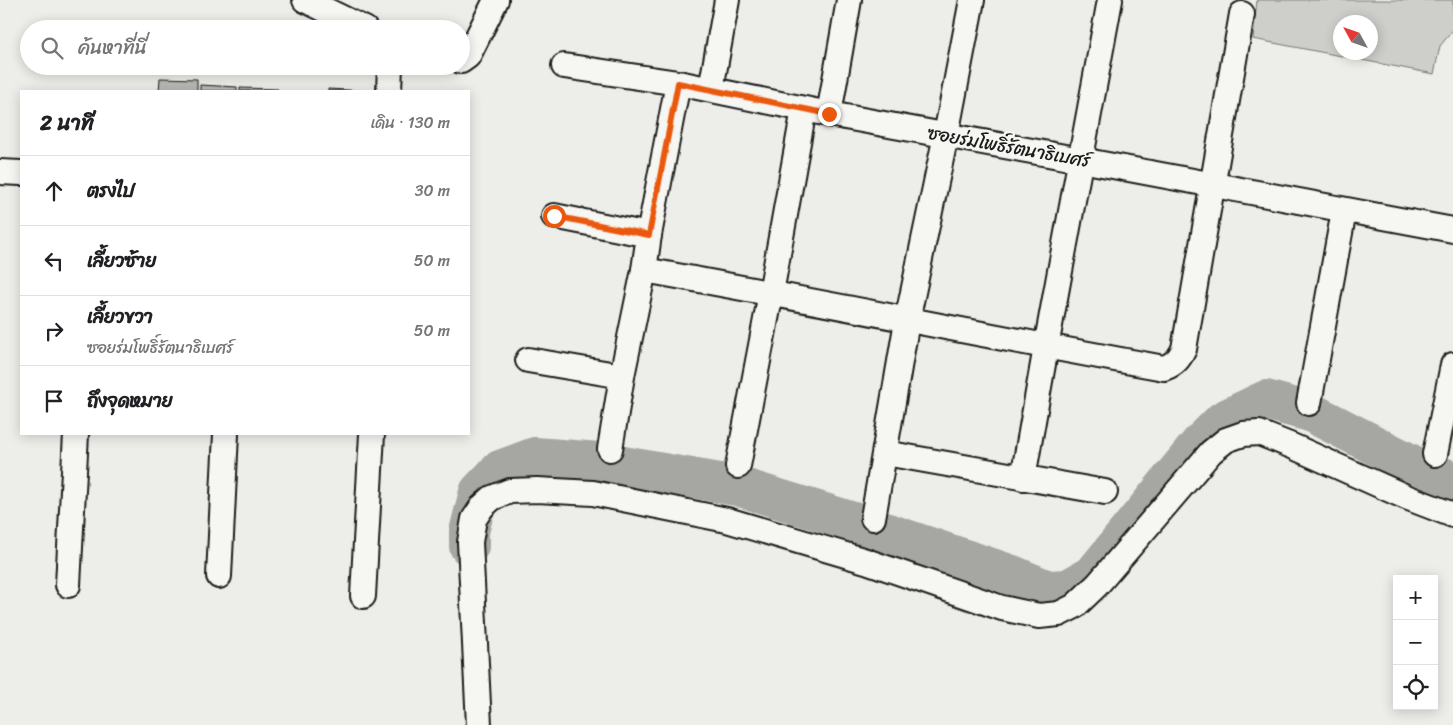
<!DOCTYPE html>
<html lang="th">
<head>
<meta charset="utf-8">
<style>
  :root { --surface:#fff; --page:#f6f6f6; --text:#202124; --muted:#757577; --line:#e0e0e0 }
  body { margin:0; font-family:Sriracha,"Playpen Sans Thai",sans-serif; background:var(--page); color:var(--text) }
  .controls { position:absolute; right:15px; bottom:15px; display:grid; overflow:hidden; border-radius:0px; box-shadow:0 2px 12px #0003 }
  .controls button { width:45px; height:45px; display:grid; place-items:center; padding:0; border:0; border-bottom:1px solid var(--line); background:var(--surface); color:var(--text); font:25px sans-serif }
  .compass { position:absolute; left:1333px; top:15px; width:45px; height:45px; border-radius:50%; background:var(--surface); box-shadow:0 2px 12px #0003; rotate:310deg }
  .stop { position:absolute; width:15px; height:15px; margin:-11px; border:4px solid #ea580c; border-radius:50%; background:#fff }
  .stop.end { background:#ea580c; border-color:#fff; box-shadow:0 1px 5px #0008 }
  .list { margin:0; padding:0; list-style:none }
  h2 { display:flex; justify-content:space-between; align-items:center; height:65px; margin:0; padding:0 20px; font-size:21px }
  h2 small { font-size:16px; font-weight:400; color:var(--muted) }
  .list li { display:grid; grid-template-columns:32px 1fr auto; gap:15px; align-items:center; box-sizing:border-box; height:70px; padding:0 20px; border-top:1px solid var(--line) }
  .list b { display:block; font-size:19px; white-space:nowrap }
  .list p { margin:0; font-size:16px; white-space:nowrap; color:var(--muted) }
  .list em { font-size:16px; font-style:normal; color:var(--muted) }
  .icon { flex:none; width:28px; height:28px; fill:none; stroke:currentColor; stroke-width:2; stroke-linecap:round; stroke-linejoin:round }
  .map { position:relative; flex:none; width:1453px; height:725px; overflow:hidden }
  .search { position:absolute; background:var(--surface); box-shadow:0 2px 12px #0003; left:20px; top:20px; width:450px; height:55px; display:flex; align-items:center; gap:12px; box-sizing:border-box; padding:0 18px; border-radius:28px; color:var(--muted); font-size:19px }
  .panel { position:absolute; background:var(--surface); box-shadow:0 2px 12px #0003; left:20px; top:90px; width:450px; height:345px; border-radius:0px }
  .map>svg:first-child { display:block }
</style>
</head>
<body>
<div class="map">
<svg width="1453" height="725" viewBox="0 0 1453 725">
  <rect width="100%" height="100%" fill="#edede9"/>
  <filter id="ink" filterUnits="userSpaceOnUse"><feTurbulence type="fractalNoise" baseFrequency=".02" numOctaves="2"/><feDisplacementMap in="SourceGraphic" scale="10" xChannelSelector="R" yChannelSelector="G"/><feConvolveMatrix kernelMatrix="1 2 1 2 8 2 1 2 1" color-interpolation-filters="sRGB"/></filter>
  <g filter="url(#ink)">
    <path fill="#cececb" stroke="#757574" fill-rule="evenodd" d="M1257,0H1453V30L1440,46L1434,74L1253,39ZM1340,22H1370V52H1340Z"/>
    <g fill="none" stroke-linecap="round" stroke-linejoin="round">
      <polyline stroke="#a6a6a3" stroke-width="40" points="469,546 469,532 479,492 500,470 535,457 600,462 737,486 870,527 1012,575 1048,590 1068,589 1094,574 1200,444 1224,420 1266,400 1310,412 1419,468 1453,481"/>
    </g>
    <g fill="#b9b9b6" stroke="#1c1c1c">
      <polygon points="160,78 197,79 197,91 159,91"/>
      <polygon points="200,85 237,87 237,91 200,91"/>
      <polygon points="240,88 278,89 277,91 240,91"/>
      <polygon points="328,89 366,91 328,91"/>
    </g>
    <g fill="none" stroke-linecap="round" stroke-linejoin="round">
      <g stroke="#1c1c1c" stroke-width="28">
        <g id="minor">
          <polyline points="305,0 365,29"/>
          <polyline points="461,61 468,56 496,0"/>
          <polyline points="564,66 678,83 829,114 1081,160 1453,230"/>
          <polyline points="711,89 727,0"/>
          <polyline points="389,91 390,66"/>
          <polyline points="829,114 849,0"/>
          <polyline points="0,172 21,173"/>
          <polyline points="554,216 649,235"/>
          <path d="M644,270C818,301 991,337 1164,368C1175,364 1179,359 1184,349L1242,14"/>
          <polyline points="528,360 622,376"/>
          <polyline points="1309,403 1344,211"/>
          <polyline points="610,449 622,376 644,270 649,235 678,83"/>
          <polyline points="885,453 1105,492"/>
          <polyline points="1435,454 1453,365"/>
          <polyline points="738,466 771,293 804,109"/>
          <polyline points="1023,478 1046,347 1110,0"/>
          <polyline points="873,518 907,321 946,135 972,0"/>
          <polyline points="219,576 226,434"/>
          <polyline points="68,585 76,434"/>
          <polyline points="363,596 372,434"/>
          <polyline points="479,725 470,542 474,519 482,507 492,498 510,491 537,490 593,493 727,520 866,561 1002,608 1039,616 1059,614 1075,606 1097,585 1211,452 1226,440 1243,434 1259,433 1292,446 1406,497 1453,515"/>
        </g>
      </g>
      <use href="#minor" stroke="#f6f6f2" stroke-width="24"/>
    </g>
  </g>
  <g fill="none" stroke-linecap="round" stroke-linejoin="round" filter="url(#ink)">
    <polyline stroke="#ea580c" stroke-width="6" points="554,216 649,235 678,83 829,114"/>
  </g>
  <g text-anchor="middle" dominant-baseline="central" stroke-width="5" stroke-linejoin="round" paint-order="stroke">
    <g font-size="18" fill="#1c1c1c" stroke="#f6f6f2">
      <text transform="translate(1009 147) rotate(10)">ซอยร่มโพธิ์รัตนาธิเบศร์</text>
    </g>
  </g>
</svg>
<div class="controls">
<button>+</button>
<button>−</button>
<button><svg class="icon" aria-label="locate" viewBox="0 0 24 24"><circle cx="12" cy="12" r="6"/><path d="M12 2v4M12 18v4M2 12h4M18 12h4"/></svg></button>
</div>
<svg class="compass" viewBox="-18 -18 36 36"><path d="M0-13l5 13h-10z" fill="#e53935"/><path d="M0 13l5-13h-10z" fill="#757577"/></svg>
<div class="stop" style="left:554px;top:216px"></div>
<div class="stop end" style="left:829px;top:114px"></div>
<div class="search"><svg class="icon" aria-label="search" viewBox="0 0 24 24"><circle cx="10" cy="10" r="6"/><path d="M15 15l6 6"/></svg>ค้นหาที่นี่</div>
<section class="panel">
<h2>2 นาที<small>เดิน · 130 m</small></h2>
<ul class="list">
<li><svg class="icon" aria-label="ahead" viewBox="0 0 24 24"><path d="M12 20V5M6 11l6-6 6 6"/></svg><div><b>ตรงไป</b></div><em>30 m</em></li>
<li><svg class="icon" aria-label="left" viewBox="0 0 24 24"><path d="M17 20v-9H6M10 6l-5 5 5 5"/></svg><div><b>เลี้ยวซ้าย</b></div><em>50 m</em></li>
<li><svg class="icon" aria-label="right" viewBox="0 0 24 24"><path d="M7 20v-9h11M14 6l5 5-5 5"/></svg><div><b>เลี้ยวขวา</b><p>ซอยร่มโพธิ์รัตนาธิเบศร์</p></div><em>50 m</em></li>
<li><svg class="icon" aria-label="arrive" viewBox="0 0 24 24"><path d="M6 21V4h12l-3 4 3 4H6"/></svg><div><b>ถึงจุดหมาย</b></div></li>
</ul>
</section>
</div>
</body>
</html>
